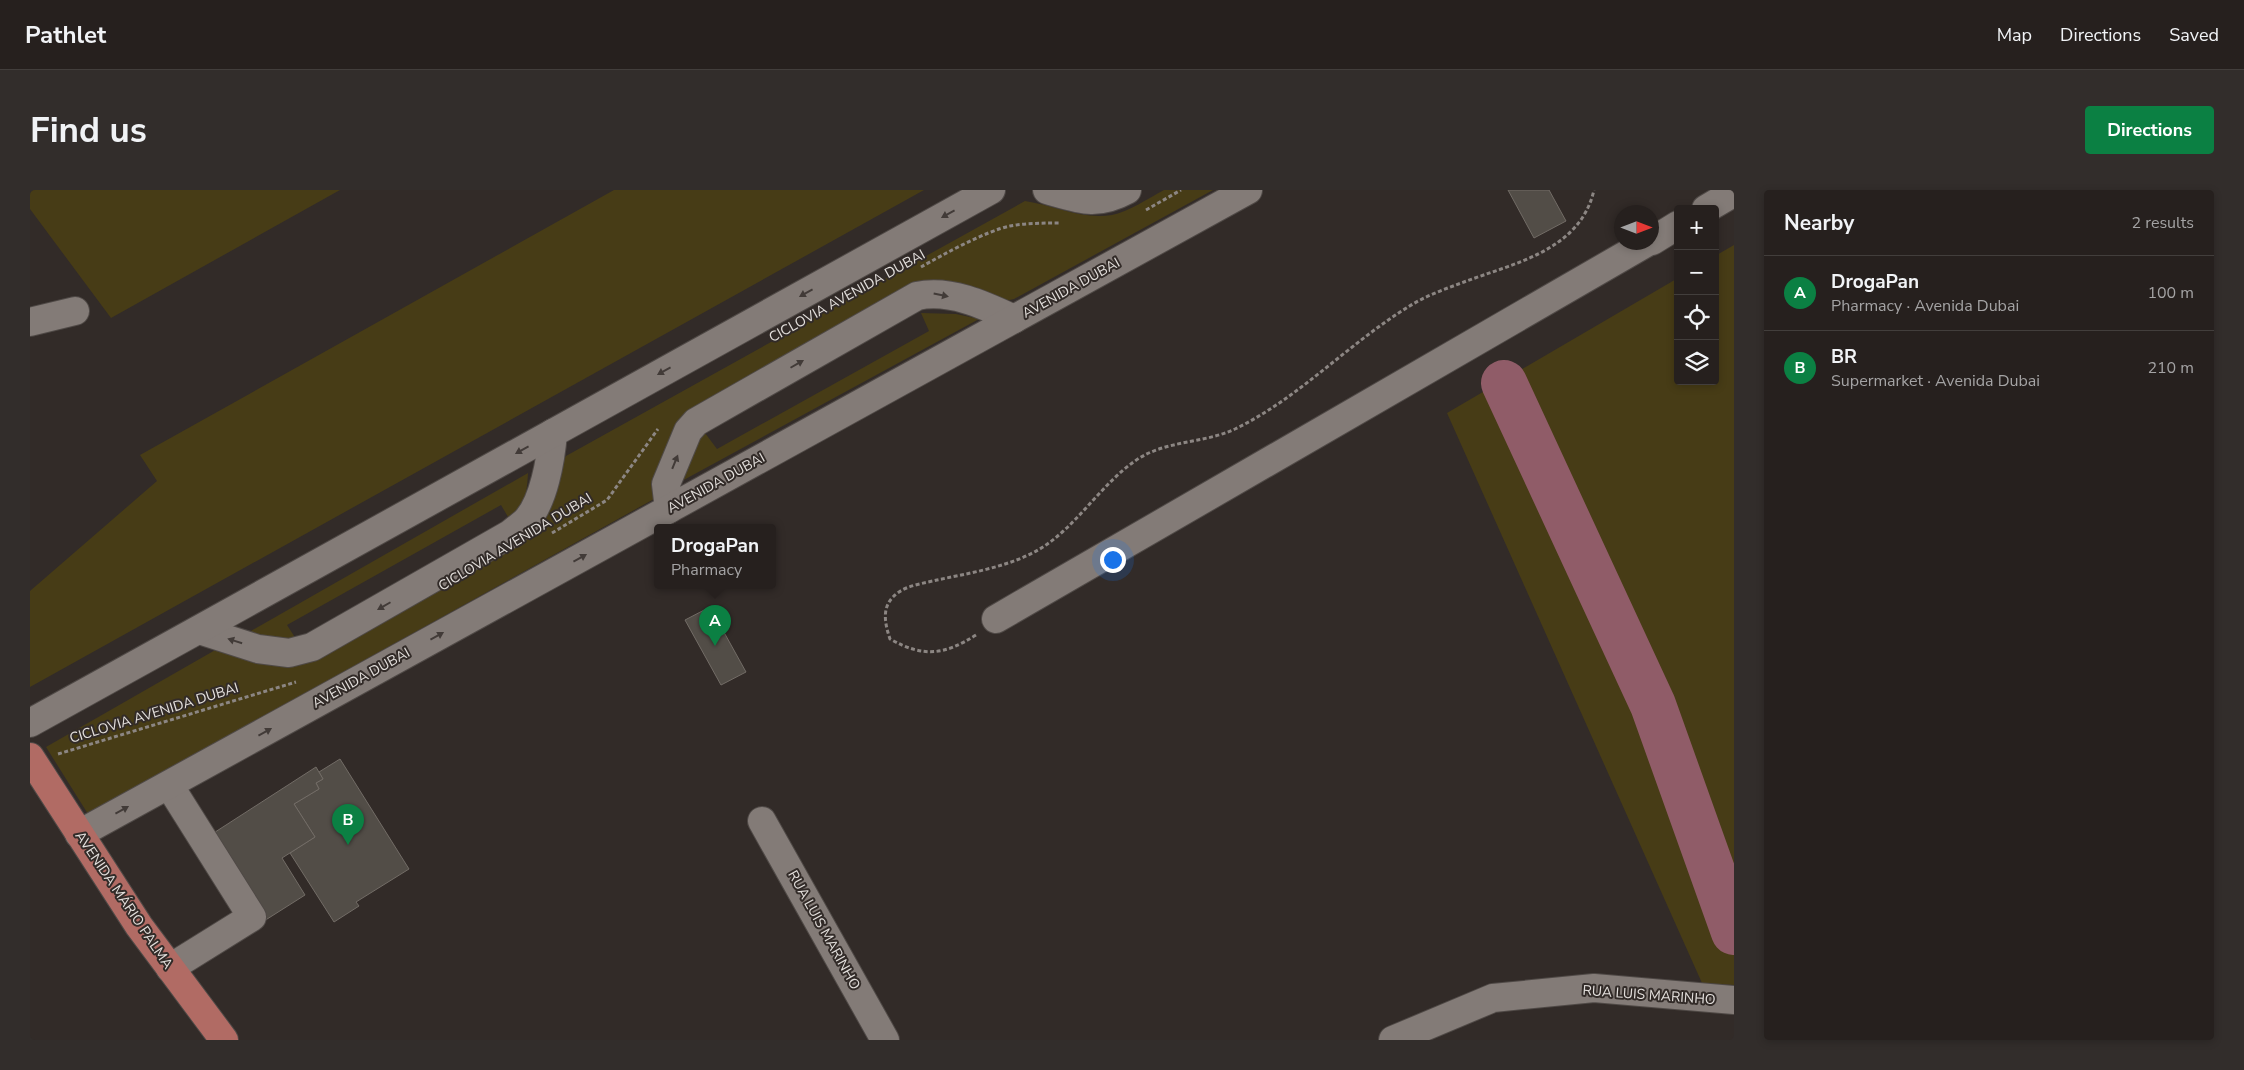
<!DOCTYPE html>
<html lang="en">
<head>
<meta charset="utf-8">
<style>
  :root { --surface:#26201e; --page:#322d2b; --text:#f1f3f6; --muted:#a4a3a4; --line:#423e3c; --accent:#0b8043 }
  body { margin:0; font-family:"Nunito Sans",sans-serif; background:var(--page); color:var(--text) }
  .controls { position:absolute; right:15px; top:15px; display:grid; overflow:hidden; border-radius:5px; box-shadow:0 2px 8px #0003 }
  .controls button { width:45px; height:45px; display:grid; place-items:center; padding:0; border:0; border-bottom:1px solid var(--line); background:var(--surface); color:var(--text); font:25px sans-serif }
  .compass { position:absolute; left:1584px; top:15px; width:45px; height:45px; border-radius:50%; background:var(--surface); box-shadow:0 2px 8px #0003; rotate:90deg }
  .you { position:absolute; left:1082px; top:369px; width:18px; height:18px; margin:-12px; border:4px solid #fff; border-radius:50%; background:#1a73e8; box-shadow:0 0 0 8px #1a73e833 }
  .badge { display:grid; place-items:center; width:32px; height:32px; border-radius:50%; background:var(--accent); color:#fff; font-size:16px; font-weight:700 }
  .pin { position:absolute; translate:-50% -41px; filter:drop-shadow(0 1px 2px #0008) }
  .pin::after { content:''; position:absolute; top:26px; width:18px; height:15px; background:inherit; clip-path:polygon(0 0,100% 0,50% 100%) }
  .popup { position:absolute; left:624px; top:334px; width:122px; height:65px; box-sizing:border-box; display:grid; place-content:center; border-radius:5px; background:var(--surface); filter:drop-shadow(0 1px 4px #0005); font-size:16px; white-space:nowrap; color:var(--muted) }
  .popup b { font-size:19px; color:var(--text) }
  .popup::after { content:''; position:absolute; left:50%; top:100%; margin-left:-10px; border:10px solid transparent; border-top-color:var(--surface) }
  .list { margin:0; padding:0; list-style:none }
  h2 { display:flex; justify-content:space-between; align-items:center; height:65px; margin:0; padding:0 20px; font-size:21px }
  h2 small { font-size:16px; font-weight:400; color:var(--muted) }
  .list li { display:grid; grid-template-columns:32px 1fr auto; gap:15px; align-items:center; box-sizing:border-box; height:75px; padding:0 20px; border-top:1px solid var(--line) }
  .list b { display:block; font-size:19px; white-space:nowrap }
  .list p { margin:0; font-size:16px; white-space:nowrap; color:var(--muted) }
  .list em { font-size:16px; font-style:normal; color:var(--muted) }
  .icon { flex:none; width:28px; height:28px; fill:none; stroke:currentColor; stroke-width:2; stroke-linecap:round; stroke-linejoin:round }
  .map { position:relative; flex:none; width:1704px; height:850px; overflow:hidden; border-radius:5px }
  header { display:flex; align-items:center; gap:30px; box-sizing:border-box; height:70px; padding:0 25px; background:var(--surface); border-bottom:1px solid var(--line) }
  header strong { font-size:24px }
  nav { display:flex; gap:28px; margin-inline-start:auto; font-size:18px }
  .intro { display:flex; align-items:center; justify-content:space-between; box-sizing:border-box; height:120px; padding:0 30px }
  h1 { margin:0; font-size:35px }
  .button { padding:12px 22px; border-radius:5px; background:var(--accent); color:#fff; font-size:18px; font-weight:700 }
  main { display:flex; gap:30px; padding:0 30px }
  aside { flex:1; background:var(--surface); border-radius:5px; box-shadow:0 2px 8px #0003 }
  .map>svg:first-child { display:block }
</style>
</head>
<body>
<header>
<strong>Pathlet</strong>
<nav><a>Map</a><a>Directions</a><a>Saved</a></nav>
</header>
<div class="intro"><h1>Find us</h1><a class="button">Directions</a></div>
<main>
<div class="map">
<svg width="1704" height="850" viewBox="0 0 1704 850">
  <rect width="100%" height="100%" fill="#322b28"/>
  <g fill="#473c16">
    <polygon points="0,0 310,0 81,128 0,19"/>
    <polygon points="584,0 894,0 0,497 0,401 127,291 110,265"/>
    <path d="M1134,0H1183L984,109L975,111L917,99L670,221L624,309L58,624L16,557L187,459L239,475L260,474L290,468L497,349C522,324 518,294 536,266L995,11C1023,15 1052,30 1082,25C1100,21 1117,9 1134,0Z"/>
    <polygon points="1704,55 1704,795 1672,793 1417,223 1648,88 1648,191 1685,191 1685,66"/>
    <polygon points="891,123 926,124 949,129 650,292 663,258 675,243 687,259 899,141"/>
    <path d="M498,283C497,302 495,318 481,332L471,315L257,435L266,449L246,450L219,442Z"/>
  </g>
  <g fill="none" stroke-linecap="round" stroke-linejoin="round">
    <polyline stroke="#905c68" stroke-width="46" points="1474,193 1623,515 1704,742"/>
  </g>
  <g fill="#524d47" stroke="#726c66">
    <polygon points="1478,0 1519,0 1536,31 1504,48"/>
    <polygon points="680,417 716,482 691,495 655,430"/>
    <polygon points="310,569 379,679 326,712 329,716 304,732 260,663 285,647 264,614 289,599 286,593 293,589 289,582"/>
    <polygon points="286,577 293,589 286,593 289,599 264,614 285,647 252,668 275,705 234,731 179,646"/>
  </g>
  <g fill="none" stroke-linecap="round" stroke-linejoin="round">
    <g stroke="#4f4946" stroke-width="30">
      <g id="minor">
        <path d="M1017,0C1049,9 1066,17 1097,0"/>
        <polyline points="1676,19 1698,6"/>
        <polyline points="1622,51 1648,35"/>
        <polyline points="0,132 45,121"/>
        <path d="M639,319L636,294L658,241L666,232L887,106C920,99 954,115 984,129"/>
        <polyline points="966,429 1618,52"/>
        <path d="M169,440L228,459L259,463L282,457L480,344C485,340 490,336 495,332C514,313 521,268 523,243"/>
        <polyline points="0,533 961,0"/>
        <polyline points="139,595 222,727 140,778"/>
        <polyline points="732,631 855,850"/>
        <polyline points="49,644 1218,0"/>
        <polyline points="1363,850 1463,808 1564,798 1704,810"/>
      </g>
    </g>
    <g stroke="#4f4946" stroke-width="30">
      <polyline id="major" points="0,567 109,736 194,850"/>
    </g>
    <g stroke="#8c8683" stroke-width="3" stroke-dasharray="4 2.5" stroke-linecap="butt">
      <polyline points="1116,20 1151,0"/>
      <path d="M891,77C914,64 956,41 980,36C997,33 1014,33 1031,33"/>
      <polyline points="522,343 577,310 628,239"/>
      <path d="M946,445C914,465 894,468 860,449C854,431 851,414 869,402C879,395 895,393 907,390C940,383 978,377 1008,360C1045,339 1070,295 1105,271C1134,250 1173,254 1205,239C1269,208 1318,154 1378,117C1395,106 1415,99 1434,92C1484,73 1550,61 1564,0"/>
      <polyline points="28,564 266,492"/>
    </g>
    <use href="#minor" stroke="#837b77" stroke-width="28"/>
    <use href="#major" stroke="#b16b64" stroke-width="28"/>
  </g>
  <defs><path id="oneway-solid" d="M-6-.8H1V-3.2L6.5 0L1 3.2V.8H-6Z" transform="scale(1.25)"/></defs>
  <g fill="#423b38">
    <use href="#oneway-solid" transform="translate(918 24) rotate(151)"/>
    <use href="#oneway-solid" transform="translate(776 103) rotate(151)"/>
    <use href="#oneway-solid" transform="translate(911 105) rotate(12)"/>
    <use href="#oneway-solid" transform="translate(767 174) rotate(-30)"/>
    <use href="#oneway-solid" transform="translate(634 181) rotate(151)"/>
    <use href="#oneway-solid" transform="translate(492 260) rotate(151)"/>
    <use href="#oneway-solid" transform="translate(645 272) rotate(-68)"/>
    <use href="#oneway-solid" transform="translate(550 368) rotate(-29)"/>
    <use href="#oneway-solid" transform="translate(354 416) rotate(150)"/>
    <use href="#oneway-solid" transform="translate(407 446) rotate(-29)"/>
    <use href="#oneway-solid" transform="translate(205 451) rotate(-162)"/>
    <use href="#oneway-solid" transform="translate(235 542) rotate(-29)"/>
    <use href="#oneway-solid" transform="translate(92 620) rotate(-29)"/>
  </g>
  <g text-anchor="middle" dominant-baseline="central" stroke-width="4" stroke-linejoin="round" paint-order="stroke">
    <g font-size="14" fill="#e4e0dd" stroke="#322b28">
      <text transform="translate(1041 98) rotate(-29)">AVENIDA DUBAI</text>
      <text transform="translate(817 106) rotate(-29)">CICLOVIA AVENIDA DUBAI</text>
      <text transform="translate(686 293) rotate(-29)">AVENIDA DUBAI</text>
      <text transform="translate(485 352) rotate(-31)">CICLOVIA AVENIDA DUBAI</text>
      <text transform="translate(331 488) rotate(-29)">AVENIDA DUBAI</text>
      <text transform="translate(124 523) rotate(-17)">CICLOVIA AVENIDA DUBAI</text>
      <text transform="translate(94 710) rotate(56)">AVENIDA MÁRIO PALMA</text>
      <text transform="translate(794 740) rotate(61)">RUA LUIS MARINHO</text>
      <text transform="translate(1619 805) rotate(4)">RUA LUIS MARINHO</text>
    </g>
  </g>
</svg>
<div class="controls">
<button>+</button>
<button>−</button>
<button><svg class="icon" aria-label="locate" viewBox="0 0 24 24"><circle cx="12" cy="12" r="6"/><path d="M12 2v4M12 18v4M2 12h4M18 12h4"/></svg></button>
<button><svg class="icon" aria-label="layers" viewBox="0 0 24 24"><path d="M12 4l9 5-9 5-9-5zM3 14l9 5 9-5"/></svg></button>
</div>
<svg class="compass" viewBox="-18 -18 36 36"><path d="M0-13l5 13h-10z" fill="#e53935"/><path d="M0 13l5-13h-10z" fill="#a4a3a4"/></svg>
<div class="you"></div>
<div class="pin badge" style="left:685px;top:456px">A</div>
<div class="popup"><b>DrogaPan</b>Pharmacy</div>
<div class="pin badge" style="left:318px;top:655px">B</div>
</div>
<aside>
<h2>Nearby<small>2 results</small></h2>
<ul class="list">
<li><span class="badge">A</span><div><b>DrogaPan</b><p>Pharmacy · Avenida Dubai</p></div><em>100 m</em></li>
<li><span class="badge">B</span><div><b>BR</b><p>Supermarket · Avenida Dubai</p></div><em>210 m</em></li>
</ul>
</aside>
</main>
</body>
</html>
